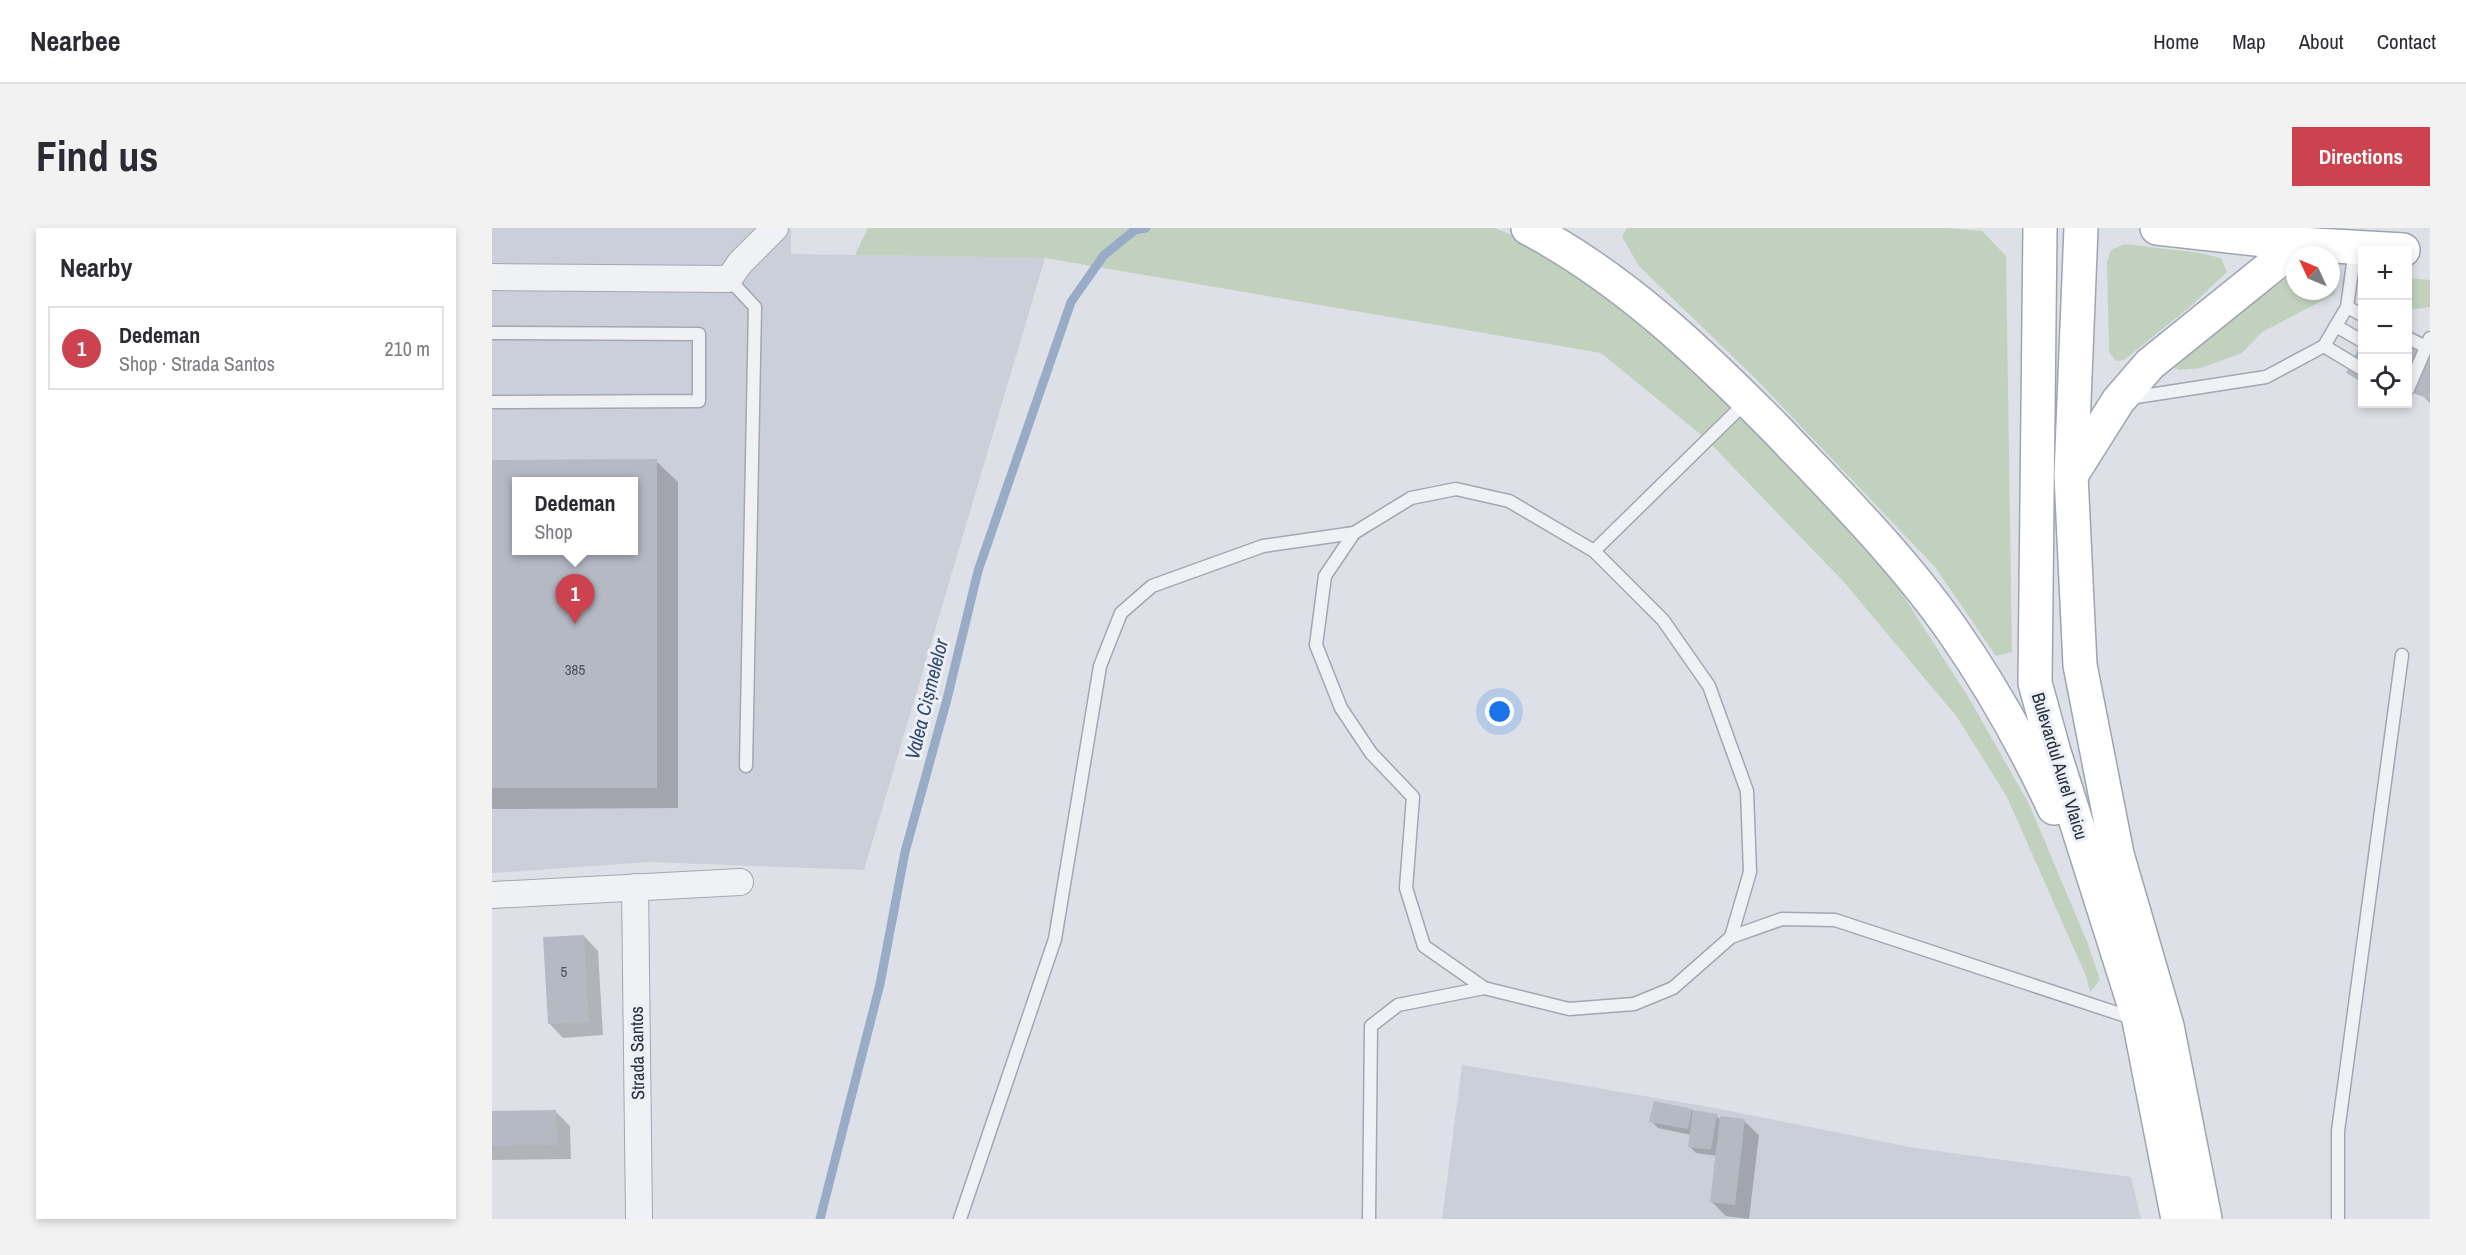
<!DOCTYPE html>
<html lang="en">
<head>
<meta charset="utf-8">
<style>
  :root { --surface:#fff; --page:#f2f2f3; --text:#2b2b33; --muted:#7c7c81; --line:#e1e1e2; --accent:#cc424f }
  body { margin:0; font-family:"Archivo Narrow",sans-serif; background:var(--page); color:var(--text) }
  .controls { position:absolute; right:18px; top:18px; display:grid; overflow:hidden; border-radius:0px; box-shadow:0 3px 9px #0003 }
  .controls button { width:54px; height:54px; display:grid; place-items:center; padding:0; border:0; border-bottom:2px solid var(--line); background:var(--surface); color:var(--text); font:30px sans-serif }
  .compass { position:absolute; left:1794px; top:18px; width:54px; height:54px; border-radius:50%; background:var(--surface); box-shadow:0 3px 9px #0003; rotate:314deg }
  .you { position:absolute; left:1008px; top:484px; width:21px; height:21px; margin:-15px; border:4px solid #fff; border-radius:50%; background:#1a73e8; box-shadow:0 0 0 9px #1a73e833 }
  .badge { display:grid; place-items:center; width:39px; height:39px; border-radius:50%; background:var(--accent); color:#fff; font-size:20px; font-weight:700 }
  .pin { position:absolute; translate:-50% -50px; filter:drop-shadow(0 2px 3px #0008) }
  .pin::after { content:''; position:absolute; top:32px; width:21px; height:18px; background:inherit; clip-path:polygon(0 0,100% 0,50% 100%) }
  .popup { position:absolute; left:20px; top:249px; width:126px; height:78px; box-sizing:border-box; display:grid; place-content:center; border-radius:0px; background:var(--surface); filter:drop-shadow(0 2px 4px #0005); font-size:20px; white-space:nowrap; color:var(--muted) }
  .popup b { font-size:22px; color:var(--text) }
  .popup::after { content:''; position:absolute; left:50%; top:100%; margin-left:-12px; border:12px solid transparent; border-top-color:var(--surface) }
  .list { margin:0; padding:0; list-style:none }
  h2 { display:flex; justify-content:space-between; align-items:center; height:78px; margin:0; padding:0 24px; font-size:26px }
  h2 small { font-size:20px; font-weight:400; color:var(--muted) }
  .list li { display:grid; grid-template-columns:39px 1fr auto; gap:18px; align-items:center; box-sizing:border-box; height:84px; margin:0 12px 12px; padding:0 12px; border:2px solid var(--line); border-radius:0px }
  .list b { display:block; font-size:22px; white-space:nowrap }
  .list p { margin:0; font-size:20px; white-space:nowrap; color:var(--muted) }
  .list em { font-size:20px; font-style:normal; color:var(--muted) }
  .icon { flex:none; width:33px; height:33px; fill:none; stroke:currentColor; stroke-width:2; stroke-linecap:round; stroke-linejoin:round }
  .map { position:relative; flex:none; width:1938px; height:991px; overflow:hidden; border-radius:0px }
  header { display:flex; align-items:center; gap:36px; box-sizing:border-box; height:84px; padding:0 30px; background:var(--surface); border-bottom:2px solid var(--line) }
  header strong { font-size:28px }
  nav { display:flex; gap:33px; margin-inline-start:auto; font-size:21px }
  .intro { display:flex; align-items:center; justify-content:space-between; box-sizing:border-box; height:144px; padding:0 36px }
  h1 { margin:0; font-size:42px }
  .button { padding:15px 27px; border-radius:0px; background:var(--accent); color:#fff; font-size:21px; font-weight:700 }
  main { display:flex; gap:36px; padding:0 36px }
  aside { flex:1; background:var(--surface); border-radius:0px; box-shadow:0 3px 9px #0003 }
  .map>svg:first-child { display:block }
</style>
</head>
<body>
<header>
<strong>Nearbee</strong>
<nav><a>Home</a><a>Map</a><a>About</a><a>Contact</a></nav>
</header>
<div class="intro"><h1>Find us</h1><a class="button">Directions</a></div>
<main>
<aside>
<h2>Nearby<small></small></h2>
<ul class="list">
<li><span class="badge">1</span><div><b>Dedeman</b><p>Shop · Strada Santos</p></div><em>210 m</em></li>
</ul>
</aside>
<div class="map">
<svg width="1938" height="991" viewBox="0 0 1938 991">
  <rect width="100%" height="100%" fill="#dde0e7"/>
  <g fill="#cbcfd9" fill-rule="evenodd">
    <path d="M0,0H299V26L553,30L372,642L157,634L0,645ZM25,254H142V322H25Z"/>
    <polygon points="970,837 1223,880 1423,920 1639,949 1649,991 950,991"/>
  </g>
  <g fill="#c2d1be">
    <polygon points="376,0 1003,0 1024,9 1143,89 1246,182 1384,325 1478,472 1537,576 1596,716 1608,752 1598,764 1594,748 1515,569 1465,489 1351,353 1213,210 1109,125 553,30 363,27"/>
    <polygon points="1135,0 1455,0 1490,3 1514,28 1520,424 1504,428 1443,339 1262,149 1147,38 1130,9"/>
    <polygon points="1633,16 1708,25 1729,30 1735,44 1700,77 1632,132 1624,133 1617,124 1615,34 1619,22"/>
    <polygon points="1839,41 1844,51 1843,66 1770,104 1750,125 1709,140 1688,142 1679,139 1689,128 1793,51 1803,46 1803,63 1839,63"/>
    <polygon points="1916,50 1938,52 1938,79 1916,82"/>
  </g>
  <g fill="#0003" fill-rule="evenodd">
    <polygon points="1916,106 1924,113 1920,122 1937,132 1938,130 1938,175 1932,169 1916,163"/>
    <polygon points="1870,117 1870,156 1856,144"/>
    <path d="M164,233L186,254V580L0,581V234ZM25,254H142V322H25Z"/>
    <polygon points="92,708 106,723 111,807 71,810 57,795"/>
    <polygon points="1199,882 1224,887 1229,893 1252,893 1267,907 1257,991 1234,988 1220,974 1225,928 1204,925 1197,918 1199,907 1166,900 1159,893"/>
    <polygon points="0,884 64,884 78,898 79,931 0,932"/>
  </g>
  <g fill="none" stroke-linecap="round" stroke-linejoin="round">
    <polyline stroke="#98acc7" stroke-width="9" points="328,991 388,756 413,624 455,471 486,343 579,74 612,27 643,2 654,0"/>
  </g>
  <g fill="#b5b9c4" fill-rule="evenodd">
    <polygon points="1870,113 1870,154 1854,145"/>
    <polygon points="1916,118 1938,131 1938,172 1916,160"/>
    <path d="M165,231V560H0V232ZM25,254H142V322H25Z"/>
    <polygon points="92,707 97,794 56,796 51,709"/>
    <polygon points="1162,873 1200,881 1196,901 1157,894"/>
    <polygon points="64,882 65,917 0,918 0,883"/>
    <polygon points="1201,882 1225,886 1219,922 1196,919"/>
    <polygon points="1228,888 1253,891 1243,977 1218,974"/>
  </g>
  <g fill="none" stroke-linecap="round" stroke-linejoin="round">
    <g stroke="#a3a7b1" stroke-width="15">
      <g id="lane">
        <polyline points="237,51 263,79 254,538"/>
        <polyline points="1855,79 1870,87"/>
        <polyline points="1844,98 1870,113"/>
        <polyline points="0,105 207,106 207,173 0,174"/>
        <polyline points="1916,110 1934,119"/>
        <polyline points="1832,118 1870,141"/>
        <polyline points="1916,161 1938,110"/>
        <polyline points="1638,170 1774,149 1832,118 1855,79 1863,21"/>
        <polyline points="862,305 833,348 824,417 849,480 879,525 921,569 914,660 932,718 992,760 1077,781 1142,776 1181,760 1239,709 1290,691 1343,692 1643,791"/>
        <polyline points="1102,323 1255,173"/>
        <polyline points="468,991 563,711 608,438 629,385 660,358 771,318 862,305 919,270 964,261 1017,273 1102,323 1171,392 1217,458 1255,563 1258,644 1239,709"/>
        <polyline points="877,991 879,798 906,777 992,760"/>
        <polyline points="1846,991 1846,903 1910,427"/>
      </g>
    </g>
    <g stroke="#a3a7b1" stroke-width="28">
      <g id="street">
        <polyline points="0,49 237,51 248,35 283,0"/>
        <polyline points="143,659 147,991"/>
        <polyline points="0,667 248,654"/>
      </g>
    </g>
    <g stroke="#9da4b2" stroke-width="36">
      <g id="primary">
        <path d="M1036,0C1132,51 1209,125 1285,202C1346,266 1410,330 1461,403C1500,459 1533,518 1562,580"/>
        <polyline points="1548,0 1543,455 1562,524 1647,792 1686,991"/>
        <polyline points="1589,0 1579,247 1588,437 1625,626 1675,798 1713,991"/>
        <polyline points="1665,0 1807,16 1911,22"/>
        <polyline points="1580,246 1626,173 1658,136 1807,16"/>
      </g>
    </g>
    <use href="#lane" stroke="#f0f1f5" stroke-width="12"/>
    <use href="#street" stroke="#f0f1f5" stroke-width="26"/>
    <use href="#primary" stroke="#fff" stroke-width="33"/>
  </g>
  <g text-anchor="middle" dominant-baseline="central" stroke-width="6" stroke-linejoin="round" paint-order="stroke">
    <g font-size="15" fill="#4a515f">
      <text x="83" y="441">385</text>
      <text x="72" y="743">5</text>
    </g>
    <g font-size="18" fill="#272e3d" stroke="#eceff5">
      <text transform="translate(1568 538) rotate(73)">Bulevardul Aurel Vlaicu</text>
      <text transform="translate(145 825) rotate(-91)">Strada Santos</text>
    </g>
    <g font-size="20" font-style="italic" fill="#324a71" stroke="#eceff5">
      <text transform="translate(434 471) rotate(-76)">Valea Cișmelelor</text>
    </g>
  </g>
</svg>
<div class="controls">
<button>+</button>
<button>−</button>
<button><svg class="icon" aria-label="locate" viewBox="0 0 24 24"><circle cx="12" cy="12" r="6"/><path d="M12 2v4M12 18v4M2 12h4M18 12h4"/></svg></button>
</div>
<svg class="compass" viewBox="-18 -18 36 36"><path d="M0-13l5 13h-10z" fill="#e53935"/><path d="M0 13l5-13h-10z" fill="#7c7c81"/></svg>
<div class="you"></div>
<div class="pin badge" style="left:83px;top:396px">1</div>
<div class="popup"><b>Dedeman</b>Shop</div>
</div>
</main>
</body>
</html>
